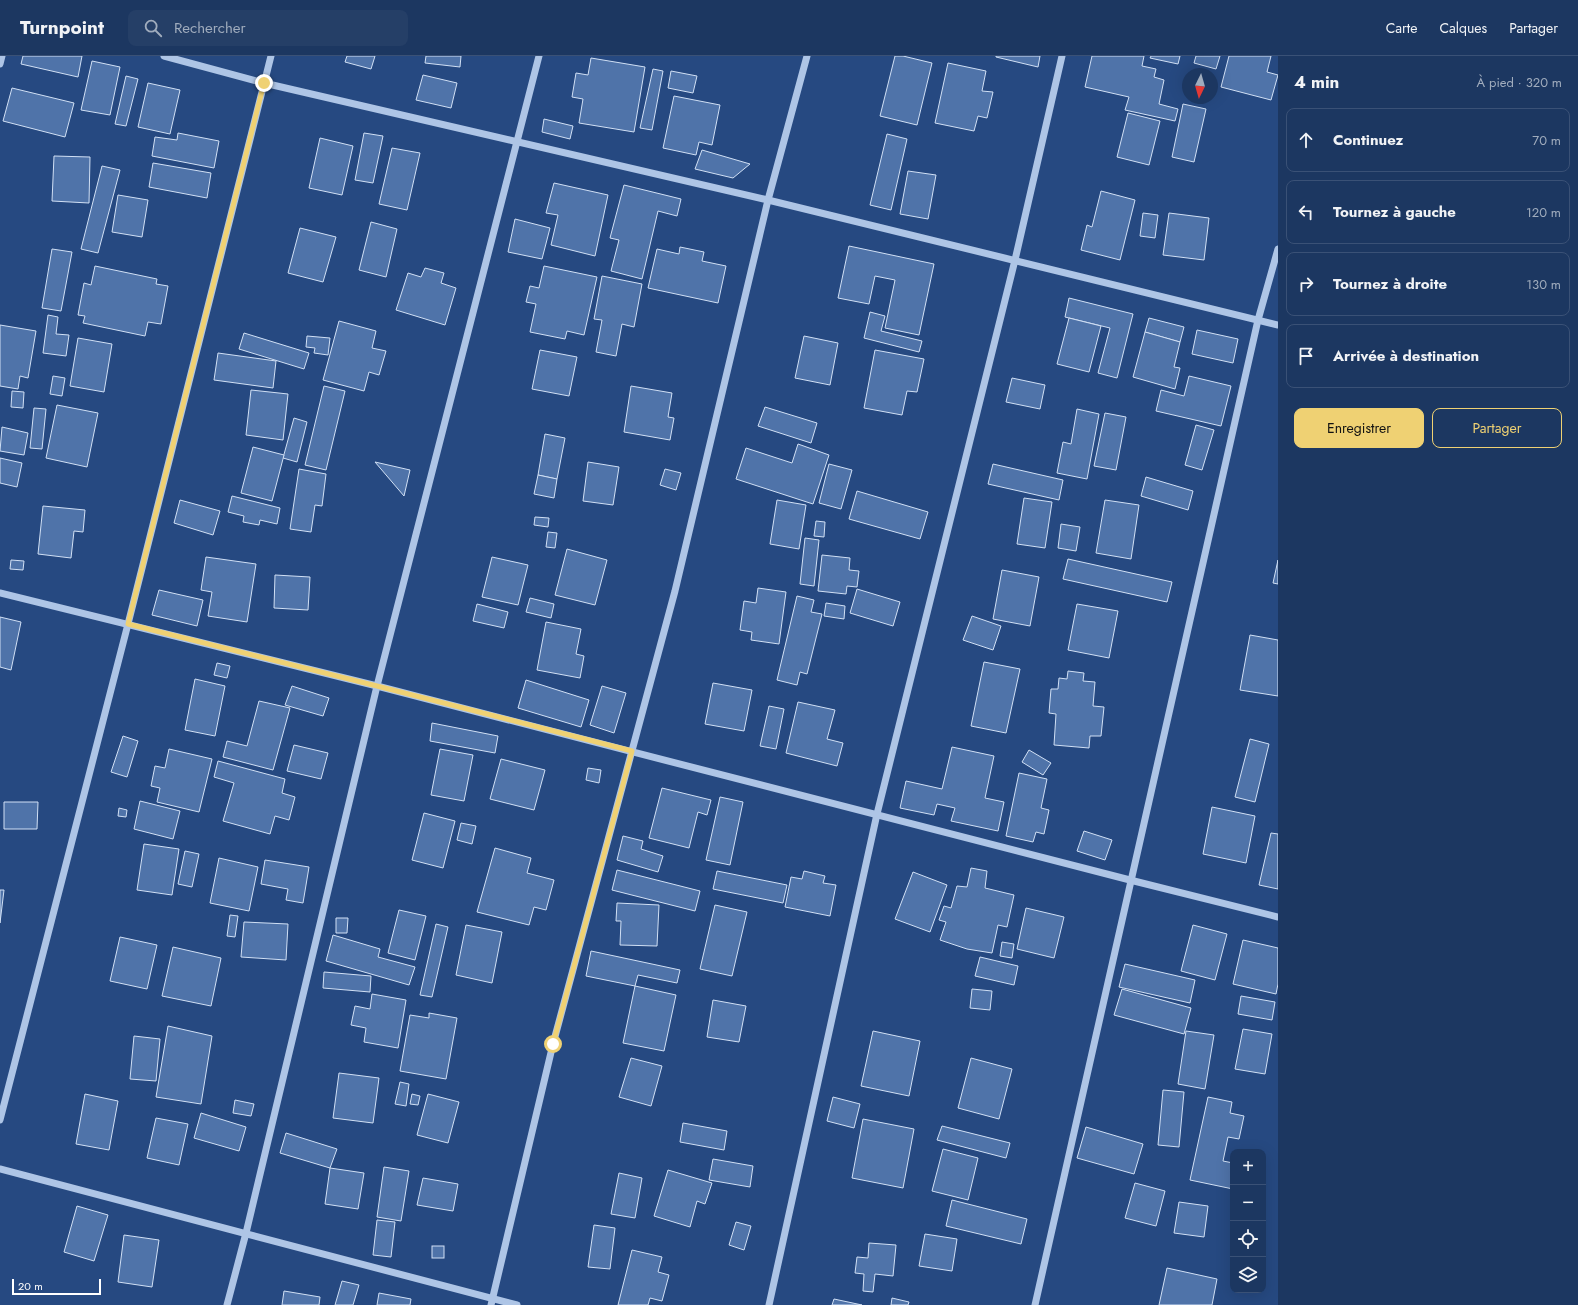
<!DOCTYPE html>
<html lang="fr">
<head>
<meta charset="utf-8">
<style>
  :root { --surface:#1c3761; --page:#253f67; --text:#f1f3f6; --muted:#a0acbd; --line:#3a5176; --accent:#efd173 }
  body { margin:0; font-family:Jost,sans-serif; background:var(--page); color:var(--text) }
  .controls { position:absolute; right:12px; bottom:12px; display:grid; overflow:hidden; border-radius:8px; box-shadow:0 4px 16px #0002 }
  .controls button { width:36px; height:36px; display:grid; place-items:center; padding:0; border:0; border-bottom:1px solid var(--line); background:var(--surface); color:var(--text); font:20px sans-serif }
  .compass { position:absolute; left:1182px; top:12px; width:36px; height:36px; border-radius:50%; background:var(--surface); box-shadow:0 4px 16px #0002; rotate:185deg }
  .scale { position:absolute; left:12px; bottom:10px; width:89px; box-sizing:border-box; padding-left:4px; border:2px solid #fff; border-top:0; font-size:11px; line-height:14px; white-space:nowrap; color:#fff; -webkit-text-stroke:3px #264981; paint-order:stroke }
  .stop { position:absolute; width:12px; height:12px; margin:-9px; border:3px solid #efd173; border-radius:50%; background:#fff }
  .stop.end { background:#efd173; border-color:#fff; box-shadow:0 1px 4px #0008 }
  .list { margin:0; padding:0; list-style:none }
  h2 { display:flex; justify-content:space-between; align-items:center; height:52px; margin:0; padding:0 16px; font-size:17px }
  h2 small { font-size:13px; font-weight:400; color:var(--muted) }
  .list li { display:grid; grid-template-columns:26px 1fr auto; gap:12px; align-items:center; box-sizing:border-box; height:64px; margin:0 8px 8px; padding:0 8px; border:1px solid var(--line); border-radius:8px }
  .list b { display:block; font-size:15px; white-space:nowrap }
  .list em { font-size:13px; font-style:normal; color:var(--muted) }
  .actions { display:flex; gap:8px; padding:12px 16px }
  .actions a { flex:1; padding:9px 0; border:1px solid var(--accent); border-radius:8px; text-align:center; font-size:14px; color:var(--accent) }
  .actions .main { background:var(--accent); color:#111 }
  .icon { flex:none; width:22px; height:22px; fill:none; stroke:currentColor; stroke-width:2; stroke-linecap:round; stroke-linejoin:round }
  .map { position:relative; flex:none; width:1278px; height:1249px; overflow:hidden }
  header { display:flex; align-items:center; gap:24px; box-sizing:border-box; height:56px; padding:0 20px; background:var(--surface); border-bottom:1px solid var(--line) }
  header strong { font-size:19px }
  nav { display:flex; gap:22px; margin-inline-start:auto; font-size:14px }
  .search { width:280px; height:36px; background:var(--page); display:flex; align-items:center; gap:10px; box-sizing:border-box; padding:0 14px; border-radius:8px; color:var(--muted); font-size:15px }
  main { display:flex }
  aside { flex:1; background:var(--surface) }
  .map>svg:first-child { display:block }
</style>
</head>
<body>
<header>
<strong>Turnpoint</strong>
<div class="search"><svg class="icon" aria-label="search" viewBox="0 0 24 24"><circle cx="10" cy="10" r="6"/><path d="M15 15l6 6"/></svg>Rechercher</div>
<nav><a>Carte</a><a>Calques</a><a>Partager</a></nav>
</header>
<main>
<div class="map">
<svg width="1278" height="1249" viewBox="0 0 1278 1249">
  <rect width="100%" height="100%" fill="#264981"/>
  <g fill="#4f73a9" stroke="#d1e0f5">
    <polygon points="23,0 82,0 78,21 21,8"/>
    <polygon points="347,0 375,0 371,13 345,6"/>
    <polygon points="426,0 461,0 460,11 425,7"/>
    <polygon points="895,0 903,0 932,7 917,69 880,60"/>
    <polygon points="996,0 1040,0 1038,11 996,1"/>
    <polygon points="1092,0 1144,0 1142,10 1156,13 1154,21 1164,24 1159,48 1178,53 1175,65 1125,54 1129,41 1085,31"/>
    <polygon points="1151,0 1180,0 1178,8 1150,2"/>
    <polygon points="1196,0 1220,0 1216,13 1194,7"/>
    <polygon points="1229,0 1271,0 1267,16 1278,19 1271,44 1221,31"/>
    <polygon points="591,2 645,11 634,76 579,67 583,43 572,41 576,17 588,19"/>
    <polygon points="92,5 120,11 110,59 81,54"/>
    <polygon points="948,7 986,15 982,35 993,36 987,62 978,60 974,75 935,67"/>
    <polygon points="653,13 663,15 652,74 640,72"/>
    <polygon points="671,15 697,20 693,37 668,32"/>
    <polygon points="423,19 457,27 451,52 416,44"/>
    <polygon points="126,20 138,23 126,70 115,68"/>
    <polygon points="148,27 180,34 170,78 138,71"/>
    <polygon points="12,32 74,47 65,81 3,65"/>
    <polygon points="674,40 720,49 712,89 699,86 696,99 663,92"/>
    <polygon points="1183,48 1206,53 1194,106 1172,101"/>
    <polygon points="1128,57 1160,65 1149,109 1117,101"/>
    <polygon points="544,63 573,70 570,83 542,76"/>
    <polygon points="178,77 219,85 214,112 152,100 155,81 177,84"/>
    <polygon points="364,77 383,80 373,127 355,124"/>
    <polygon points="887,78 907,83 891,154 870,149"/>
    <polygon points="320,82 353,90 342,139 309,132"/>
    <polygon points="392,92 420,97 407,154 379,148"/>
    <polygon points="702,94 750,108 733,122 695,113"/>
    <polygon points="54,100 90,101 89,147 52,145"/>
    <polygon points="153,107 211,117 207,142 149,131"/>
    <polygon points="102,110 120,114 98,197 81,193"/>
    <polygon points="908,115 936,119 928,163 900,158"/>
    <polygon points="554,127 608,139 595,200 551,189 558,159 546,157"/>
    <polygon points="624,129 681,143 677,160 658,155 642,223 611,215 619,184 610,182"/>
    <polygon points="1101,135 1135,144 1120,204 1081,194 1087,169 1092,171"/>
    <polygon points="118,139 148,144 142,181 112,176"/>
    <polygon points="1143,157 1158,159 1155,182 1140,180"/>
    <polygon points="1169,157 1209,162 1204,204 1163,199"/>
    <polygon points="515,163 550,172 542,203 508,196"/>
    <polygon points="371,166 397,173 386,221 359,214"/>
    <polygon points="300,172 336,181 323,226 288,217"/>
    <polygon points="849,190 934,208 919,279 885,272 895,224 875,220 869,248 838,242"/>
    <polygon points="680,191 704,196 702,205 726,210 718,247 648,232 657,193 679,198"/>
    <polygon points="52,193 72,196 61,255 42,252"/>
    <polygon points="95,210 157,223 156,228 168,230 161,268 148,266 145,280 83,267 85,260 78,259 84,227 91,229"/>
    <polygon points="544,210 597,221 584,279 567,275 565,283 530,276 536,248 526,246 530,230 539,232"/>
    <polygon points="425,212 444,217 441,227 456,232 445,269 396,254 408,217 421,221"/>
    <polygon points="602,220 642,228 634,271 622,268 616,300 596,296 602,264 594,263"/>
    <polygon points="1069,242 1133,258 1117,322 1098,317 1110,272 1065,261"/>
    <polygon points="870,256 885,260 881,275 922,285 919,296 864,282"/>
    <polygon points="48,259 58,261 56,278 69,279 66,300 43,297"/>
    <polygon points="1069,262 1101,270 1089,316 1057,308"/>
    <polygon points="1149,262 1184,271 1180,286 1145,276"/>
    <polygon points="339,265 376,275 372,292 386,295 379,319 369,316 364,335 323,324"/>
    <polygon points="0,269 36,275 28,322 20,320 18,333 0,330"/>
    <polygon points="1197,274 1238,283 1233,307 1192,298"/>
    <polygon points="1145,276 1180,286 1174,311 1180,312 1175,333 1133,321"/>
    <polygon points="244,277 309,297 304,313 239,293"/>
    <polygon points="307,280 330,282 328,299 314,297 315,292 306,291"/>
    <polygon points="804,280 838,287 830,329 795,322"/>
    <polygon points="78,282 112,288 104,336 70,330"/>
    <polygon points="540,294 577,301 569,340 532,333"/>
    <polygon points="875,294 924,303 917,336 907,335 902,359 864,352"/>
    <polygon points="218,297 276,305 273,332 214,324"/>
    <polygon points="53,320 65,322 62,340 50,338"/>
    <polygon points="1189,320 1231,330 1221,370 1156,355 1161,334 1184,340"/>
    <polygon points="1012,322 1045,329 1040,353 1006,346"/>
    <polygon points="324,330 345,335 326,414 305,409"/>
    <polygon points="631,330 672,337 668,361 674,362 670,384 624,376"/>
    <polygon points="251,334 288,338 283,384 246,379"/>
    <polygon points="12,335 24,336 23,352 11,351"/>
    <polygon points="57,349 98,357 87,411 46,402"/>
    <polygon points="765,351 817,367 811,387 758,370"/>
    <polygon points="34,352 46,353 42,393 30,392"/>
    <polygon points="1077,353 1099,358 1087,423 1057,417 1063,386 1071,388"/>
    <polygon points="1105,357 1126,361 1116,414 1094,410"/>
    <polygon points="294,362 307,366 297,406 283,402"/>
    <polygon points="1196,369 1214,374 1202,414 1185,409"/>
    <polygon points="2,371 28,377 24,399 0,395"/>
    <polygon points="545,378 565,382 557,423 538,419"/>
    <polygon points="798,388 829,399 813,448 736,423 746,392 792,407"/>
    <polygon points="253,391 284,399 272,445 241,437"/>
    <polygon points="0,402 22,407 17,431 0,427"/>
    <polygon points="375,406 410,414 404,440"/>
    <polygon points="588,406 619,411 613,449 583,445"/>
    <polygon points="829,408 852,414 841,453 819,447"/>
    <polygon points="993,408 1063,424 1059,444 988,428"/>
    <polygon points="299,413 326,418 322,450 315,449 311,476 290,473"/>
    <polygon points="665,413 681,417 676,434 660,429"/>
    <polygon points="538,419 557,423 554,442 534,438"/>
    <polygon points="1146,421 1193,435 1188,454 1141,440"/>
    <polygon points="857,435 928,456 920,483 849,463"/>
    <polygon points="232,440 280,452 277,468 260,464 259,469 243,466 244,460 228,456"/>
    <polygon points="1024,442 1052,446 1045,492 1017,488"/>
    <polygon points="180,444 220,455 213,479 174,467"/>
    <polygon points="777,444 806,449 799,493 770,488"/>
    <polygon points="1105,444 1139,449 1131,503 1096,497"/>
    <polygon points="43,450 85,454 83,476 74,475 71,502 38,498"/>
    <polygon points="535,461 549,462 548,471 534,469"/>
    <polygon points="816,465 825,466 824,481 814,480"/>
    <polygon points="1061,468 1080,471 1076,495 1058,492"/>
    <polygon points="548,476 557,477 555,492 546,491"/>
    <polygon points="805,482 819,484 814,530 800,528"/>
    <polygon points="567,493 607,504 595,549 555,539"/>
    <polygon points="822,499 850,502 849,514 859,515 857,531 847,530 846,538 818,535"/>
    <polygon points="206,501 256,508 247,566 208,560 212,536 201,534"/>
    <polygon points="492,501 528,509 518,549 482,541"/>
    <polygon points="1068,503 1172,526 1167,546 1063,523"/>
    <polygon points="11,504 24,505 23,514 10,513"/>
    <polygon points="1278,504 1278,528 1273,527"/>
    <polygon points="1002,514 1039,521 1030,570 993,563"/>
    <polygon points="275,519 310,521 308,554 274,552"/>
    <polygon points="758,532 786,536 779,588 751,584 752,576 740,574 744,545 756,547"/>
    <polygon points="857,533 900,546 893,570 850,557"/>
    <polygon points="159,534 203,544 197,570 152,559"/>
    <polygon points="797,540 814,544 811,556 822,558 807,618 800,616 797,629 777,624"/>
    <polygon points="530,542 554,548 551,562 526,556"/>
    <polygon points="826,547 845,550 844,563 824,560"/>
    <polygon points="477,548 508,556 504,572 473,565"/>
    <polygon points="1077,548 1118,555 1109,602 1068,594"/>
    <polygon points="972,560 1001,570 993,594 963,584"/>
    <polygon points="0,561 21,566 11,614 0,611"/>
    <polygon points="546,566 581,573 576,598 584,600 580,622 537,614"/>
    <polygon points="1250,579 1278,584 1278,640 1240,634"/>
    <polygon points="984,606 1020,613 1006,677 971,670"/>
    <polygon points="217,607 230,610 227,622 214,619"/>
    <polygon points="1068,615 1084,617 1083,625 1095,626 1093,650 1104,651 1101,680 1090,680 1089,692 1054,689 1056,658 1049,657 1051,633 1058,633 1059,622 1067,623"/>
    <polygon points="195,623 225,630 215,680 185,674"/>
    <polygon points="526,624 589,644 581,671 518,652"/>
    <polygon points="713,627 752,634 744,675 705,668"/>
    <polygon points="292,630 329,642 323,660 285,649"/>
    <polygon points="602,630 626,637 614,677 590,669"/>
    <polygon points="259,645 290,652 273,714 223,701 227,685 247,690"/>
    <polygon points="798,646 835,654 827,683 843,687 837,710 786,697"/>
    <polygon points="769,650 784,653 776,693 760,690"/>
    <polygon points="432,667 498,680 495,697 430,685"/>
    <polygon points="123,680 138,685 127,721 111,716"/>
    <polygon points="1250,683 1269,688 1255,746 1235,741"/>
    <polygon points="294,689 328,697 321,723 287,715"/>
    <polygon points="952,691 994,700 985,742 1004,746 998,775 951,765 955,752 937,748 934,759 900,752 906,725 942,733"/>
    <polygon points="169,693 212,703 199,756 157,746 160,732 151,730 155,710 165,712"/>
    <polygon points="440,693 473,699 464,745 431,739"/>
    <polygon points="1029,694 1051,707 1043,719 1022,706"/>
    <polygon points="501,703 545,714 534,754 490,743"/>
    <polygon points="218,705 285,723 282,737 295,741 289,764 275,760 270,778 223,765 234,727 214,721"/>
    <polygon points="588,712 601,714 599,727 586,724"/>
    <polygon points="1019,717 1047,723 1041,752 1049,754 1044,778 1036,776 1033,786 1006,780"/>
    <polygon points="662,732 711,744 707,759 698,756 689,792 649,782"/>
    <polygon points="720,741 743,746 730,809 706,804"/>
    <polygon points="140,745 180,755 173,783 134,773"/>
    <polygon points="4,746 38,746 37,773 4,773"/>
    <polygon points="1212,751 1255,760 1246,807 1203,798"/>
    <polygon points="119,752 127,754 126,761 118,760"/>
    <polygon points="424,757 455,765 443,812 412,804"/>
    <polygon points="461,767 476,770 472,788 457,784"/>
    <polygon points="1084,775 1112,784 1105,804 1077,795"/>
    <polygon points="1271,777 1278,778 1278,833 1259,829"/>
    <polygon points="623,780 643,785 641,793 663,800 658,816 617,804"/>
    <polygon points="144,788 179,793 172,839 137,834"/>
    <polygon points="495,792 531,802 527,817 554,824 546,854 534,851 529,869 477,856"/>
    <polygon points="185,795 199,798 192,831 178,828"/>
    <polygon points="219,802 258,811 249,855 210,847"/>
    <polygon points="265,804 309,811 303,847 286,844 288,833 261,828"/>
    <polygon points="971,812 987,815 985,832 1014,839 1007,871 998,869 992,897 967,893 940,884 946,866 939,864 944,850 951,852 957,830 967,831"/>
    <polygon points="617,814 700,835 695,855 612,834"/>
    <polygon points="717,815 787,829 783,847 713,833"/>
    <polygon points="804,815 825,820 823,827 836,829 830,860 785,851 791,821 802,823"/>
    <polygon points="913,816 947,829 930,876 895,863"/>
    <polygon points="0,834 4,834 0,867"/>
    <polygon points="617,847 659,849 657,890 620,889 621,865 616,865"/>
    <polygon points="715,849 747,856 732,920 700,913"/>
    <polygon points="1026,852 1064,861 1054,902 1017,893"/>
    <polygon points="399,854 426,860 415,904 388,897"/>
    <polygon points="230,859 238,860 235,881 227,880"/>
    <polygon points="336,862 348,862 347,877 336,877"/>
    <polygon points="244,866 288,868 286,904 241,901"/>
    <polygon points="436,868 448,871 432,941 420,939"/>
    <polygon points="466,869 502,876 492,927 456,919"/>
    <polygon points="1193,869 1227,878 1215,924 1181,915"/>
    <polygon points="333,879 380,893 378,901 415,911 409,929 326,905"/>
    <polygon points="120,881 157,889 147,933 110,925"/>
    <polygon points="1243,884 1278,892 1278,928 1276,938 1233,928"/>
    <polygon points="1002,886 1014,888 1012,902 1000,900"/>
    <polygon points="173,891 221,902 211,950 162,940"/>
    <polygon points="591,895 680,914 677,927 638,919 635,930 586,920"/>
    <polygon points="980,901 1018,910 1014,929 975,920"/>
    <polygon points="1125,908 1195,924 1190,947 1119,931"/>
    <polygon points="324,916 371,920 370,936 323,932"/>
    <polygon points="635,930 676,939 664,995 623,987"/>
    <polygon points="972,933 992,935 990,954 970,952"/>
    <polygon points="1122,933 1191,952 1184,978 1114,959"/>
    <polygon points="372,938 406,944 398,992 364,986 366,972 351,969 355,950 370,953"/>
    <polygon points="1241,940 1275,946 1272,964 1238,958"/>
    <polygon points="713,944 746,950 739,986 707,981"/>
    <polygon points="429,957 457,962 446,1023 400,1015 410,959 429,962"/>
    <polygon points="168,970 212,980 201,1048 156,1041"/>
    <polygon points="1243,973 1272,978 1265,1018 1235,1013"/>
    <polygon points="873,975 920,985 909,1040 861,1030"/>
    <polygon points="1186,975 1214,979 1205,1033 1178,1028"/>
    <polygon points="134,980 160,983 156,1025 130,1023"/>
    <polygon points="631,1002 662,1010 651,1050 619,1041"/>
    <polygon points="971,1002 1012,1013 999,1063 958,1052"/>
    <polygon points="339,1017 379,1022 373,1067 333,1062"/>
    <polygon points="400,1026 409,1028 406,1050 395,1048"/>
    <polygon points="1163,1034 1184,1036 1179,1091 1158,1089"/>
    <polygon points="85,1038 118,1045 109,1094 76,1088"/>
    <polygon points="412,1038 420,1040 418,1049 410,1048"/>
    <polygon points="428,1038 459,1046 448,1087 417,1079"/>
    <polygon points="833,1041 860,1048 854,1072 827,1065"/>
    <polygon points="1208,1041 1232,1046 1230,1057 1244,1060 1239,1083 1228,1081 1223,1105 1233,1107 1233,1133 1190,1124"/>
    <polygon points="235,1044 254,1048 251,1060 233,1057"/>
    <polygon points="201,1057 246,1071 239,1095 194,1082"/>
    <polygon points="156,1062 188,1068 179,1109 147,1102"/>
    <polygon points="863,1063 914,1073 903,1132 852,1122"/>
    <polygon points="683,1067 727,1075 724,1094 680,1086"/>
    <polygon points="942,1070 1010,1087 1006,1102 937,1084"/>
    <polygon points="1086,1071 1143,1088 1134,1118 1077,1102"/>
    <polygon points="286,1077 337,1093 330,1112 280,1097"/>
    <polygon points="943,1093 978,1102 968,1144 932,1135"/>
    <polygon points="713,1103 753,1110 750,1131 709,1124"/>
    <polygon points="384,1111 409,1115 401,1165 377,1161"/>
    <polygon points="330,1112 364,1117 358,1153 325,1148"/>
    <polygon points="668,1114 712,1127 705,1148 697,1145 690,1171 654,1160"/>
    <polygon points="619,1117 642,1122 635,1162 611,1158"/>
    <polygon points="423,1122 458,1128 453,1155 417,1149"/>
    <polygon points="1135,1127 1165,1135 1156,1170 1125,1162"/>
    <polygon points="952,1144 1027,1163 1021,1188 946,1170"/>
    <polygon points="1179,1146 1208,1150 1204,1181 1174,1177"/>
    <polygon points="77,1150 108,1159 94,1205 64,1196"/>
    <polygon points="377,1164 395,1166 391,1201 373,1199"/>
    <polygon points="736,1166 751,1170 744,1194 729,1189"/>
    <polygon points="594,1169 615,1172 610,1213 588,1211"/>
    <polygon points="925,1178 957,1183 952,1215 919,1210"/>
    <polygon points="124,1179 159,1184 152,1231 118,1226"/>
    <polygon points="869,1187 896,1189 893,1220 875,1218 873,1236 863,1235 864,1218 855,1217 857,1201 868,1202"/>
    <rect x="432" y="1190" width="12" height="12"/>
    <polygon points="632,1194 662,1201 658,1216 669,1219 662,1245 650,1242 648,1249 618,1249"/>
    <polygon points="1167,1212 1217,1223 1212,1249 1159,1249"/>
    <polygon points="342,1225 359,1229 353,1249 335,1249"/>
    <polygon points="284,1235 320,1241 319,1249 282,1249"/>
    <polygon points="379,1237 411,1243 410,1249 377,1249"/>
    <polygon points="892,1242 909,1246 908,1249 891,1249"/>
    <polygon points="834,1243 862,1249 832,1249"/>
  </g>
  <g fill="none" stroke-linecap="round" stroke-linejoin="round">
    <g stroke="#aec5e6" stroke-width="7">
      <polyline points="164,0 264,27 768,144 1278,269"/>
      <polyline points="0,8 2,0"/>
      <polyline points="0,537 377,630 1130,824 1278,861"/>
      <polyline points="0,1064 128,568 271,0"/>
      <polyline points="0,1113 517,1249"/>
      <polyline points="227,1249 246,1177 377,630 539,0"/>
      <polyline points="491,1249 553,988 675,535 768,144 807,0"/>
      <polyline points="769,1249 877,758 1015,204 1062,0"/>
      <polyline points="1035,1249 1258,264 1278,193"/>
    </g>
  </g>
  <g fill="none" stroke-linecap="round" stroke-linejoin="round">
    <polyline stroke="#efd173" stroke-width="5" points="264,27 128,568 377,630 632,695 553,988"/>
  </g>
</svg>
<div class="controls">
<button>+</button>
<button>−</button>
<button><svg class="icon" aria-label="locate" viewBox="0 0 24 24"><circle cx="12" cy="12" r="6"/><path d="M12 2v4M12 18v4M2 12h4M18 12h4"/></svg></button>
<button><svg class="icon" aria-label="layers" viewBox="0 0 24 24"><path d="M12 4l9 5-9 5-9-5zM3 14l9 5 9-5"/></svg></button>
</div>
<svg class="compass" viewBox="-18 -18 36 36"><path d="M0-13l5 13h-10z" fill="#e53935"/><path d="M0 13l5-13h-10z" fill="#a0acbd"/></svg>
<div class="scale">20 m</div>
<div class="stop" style="left:553px;top:988px"></div>
<div class="stop end" style="left:264px;top:27px"></div>
</div>
<aside>
<h2>4 min<small>À pied · 320 m</small></h2>
<ul class="list">
<li><svg class="icon" aria-label="ahead" viewBox="0 0 24 24"><path d="M12 20V5M6 11l6-6 6 6"/></svg><div><b>Continuez</b></div><em>70 m</em></li>
<li><svg class="icon" aria-label="left" viewBox="0 0 24 24"><path d="M17 20v-9H6M10 6l-5 5 5 5"/></svg><div><b>Tournez à gauche</b></div><em>120 m</em></li>
<li><svg class="icon" aria-label="right" viewBox="0 0 24 24"><path d="M7 20v-9h11M14 6l5 5-5 5"/></svg><div><b>Tournez à droite</b></div><em>130 m</em></li>
<li><svg class="icon" aria-label="arrive" viewBox="0 0 24 24"><path d="M6 21V4h12l-3 4 3 4H6"/></svg><div><b>Arrivée à destination</b></div></li>
</ul>
<div class="actions"><a class="main">Enregistrer</a><a>Partager</a></div>
</aside>
</main>
</body>
</html>
